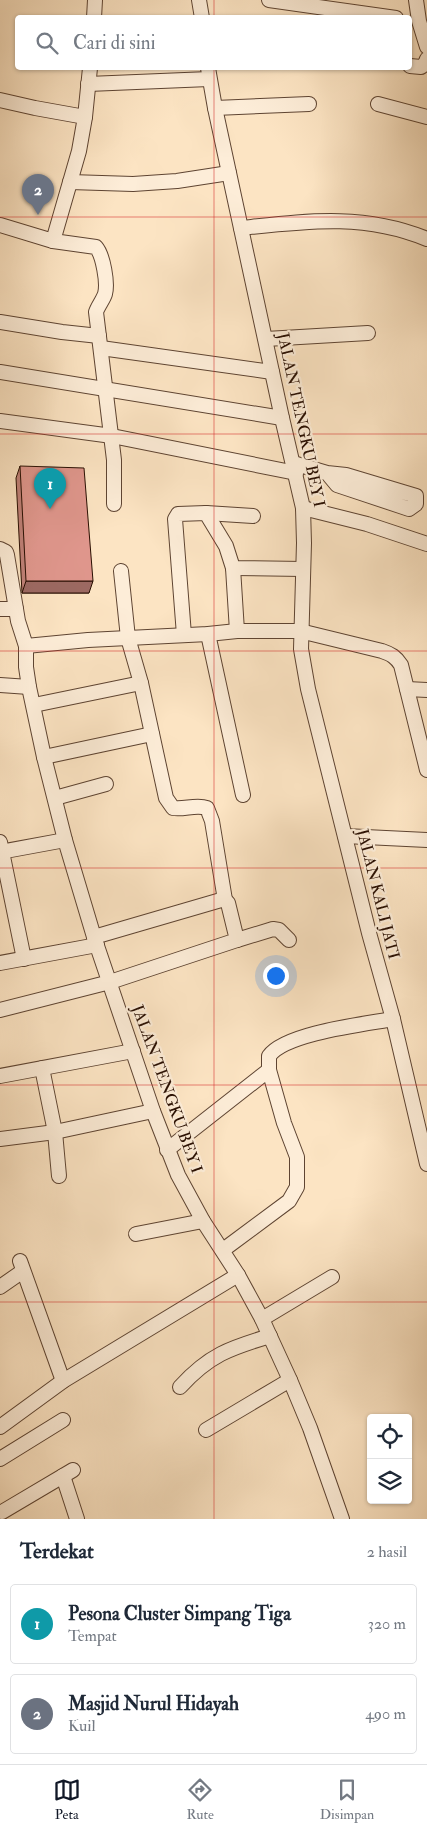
<!DOCTYPE html>
<html lang="id">
<head>
<meta charset="utf-8">
<style>
  :root { --surface:#fff; --page:#f6f6f7; --text:#1f2937; --muted:#747a83; --line:#e0e1e3; --accent:#111827 }
  body { margin:0; font-family:"IM FELL Double Pica",serif; background:var(--page); color:var(--text) }
  .controls { position:absolute; right:15px; bottom:15px; display:grid; overflow:hidden; border-radius:5px; box-shadow:0 1px 4px #0004 }
  .controls button { width:45px; height:45px; display:grid; place-items:center; padding:0; border:0; border-bottom:1px solid var(--line); background:var(--surface); color:var(--text); font:25px sans-serif }
  .you { position:absolute; left:275px; top:975px; width:18px; height:18px; margin:-12px; border:4px solid #fff; border-radius:50%; background:#1a73e8; box-shadow:0 0 0 8px #1a73e833 }
  .badge { display:grid; place-items:center; width:32px; height:32px; border-radius:50%; background:var(--accent); color:#fff; font-size:16px; font-weight:700 }
  .pin { position:absolute; translate:-50% -41px; filter:drop-shadow(0 1px 2px #0008) }
  .pin::after { content:''; position:absolute; top:26px; width:18px; height:15px; background:inherit; clip-path:polygon(0 0,100% 0,50% 100%) }
  .list { margin:0; padding:0; list-style:none }
  h2 { display:flex; justify-content:space-between; align-items:center; height:65px; margin:0; padding:0 20px; font-size:21px }
  h2 small { font-size:16px; font-weight:400; color:var(--muted) }
  .list li { display:grid; grid-template-columns:32px 1fr auto; gap:15px; align-items:center; box-sizing:border-box; height:80px; margin:0 10px 10px; padding:0 10px; border:1px solid var(--line); border-radius:5px }
  .list b { display:block; font-size:19px; white-space:nowrap }
  .list p { margin:0; font-size:16px; white-space:nowrap; color:var(--muted) }
  .list em { font-size:16px; font-style:normal; color:var(--muted) }
  .icon { flex:none; width:28px; height:28px; fill:none; stroke:currentColor; stroke-width:2; stroke-linecap:round; stroke-linejoin:round }
  .map { position:relative; flex:none; width:427px; height:1519px; overflow:hidden }
  .search { position:absolute; background:var(--surface); box-shadow:0 1px 4px #0004; left:15px; right:15px; top:15px; height:55px; display:flex; align-items:center; gap:12px; box-sizing:border-box; padding:0 18px; border-radius:5px; color:var(--muted); font-size:19px }
  .sheet { height:245px; background:var(--surface) }
  nav { display:flex; justify-content:space-around; align-items:center; box-sizing:border-box; height:70px; border-top:1px solid var(--line); background:var(--surface); font-size:14px; color:var(--muted) }
  nav a { display:grid; justify-items:center; gap:2px }
  nav .on { color:var(--accent) }
  .map>svg:first-child { display:block }
</style>
</head>
<body>
<div class="map">
<svg width="427" height="1519" viewBox="0 0 427 1519">
  <rect width="100%" height="100%" fill="#fce4c3"/>
  <filter id="stains"><feTurbulence type="fractalNoise" baseFrequency=".004" numOctaves="4"/><feColorMatrix values="0 0 0 0 .2 0 0 0 0 .09 0 0 0 0 .02 0 0 0 .5 -.17"/></filter>
  <radialGradient id="worn" r=".72"><stop offset=".6" stop-color="#630" stop-opacity="0"/><stop offset="1" stop-color="#630" stop-opacity=".3"/></radialGradient>
  <g fill="none" stroke-linecap="round" stroke-linejoin="round">
    <g stroke="#5e4432" stroke-width="16">
      <g id="minor">
        <polyline points="199,0 202,18"/>
        <polyline points="269,0 396,18"/>
        <polyline points="416,0 419,21 427,47"/>
        <polyline points="94,18 95,0"/>
        <polyline points="410,66 421,67 425,64 427,59"/>
        <polyline points="208,68 215,108 282,418 303,508 304,543 301,649 308,689 369,933 393,1019 427,1164"/>
        <polyline points="88,84 209,79"/>
        <polyline points="0,100 35,108 85,117"/>
        <polyline points="378,104 427,117"/>
        <polyline points="215,108 309,104"/>
        <polyline points="70,182 133,184 177,181 229,173"/>
        <path d="M0,225L53,241L96,247C103,255 108,283 105,294C103,300 98,306 96,312L114,460V504"/>
        <path d="M241,228C307,221 364,213 427,239"/>
        <polyline points="53,241 79,151 85,117 90,68"/>
        <polyline points="0,322 62,332 99,336"/>
        <polyline points="266,339 368,333"/>
        <polyline points="101,348 272,372"/>
        <polyline points="0,372 282,418"/>
        <polyline points="0,421 112,436 296,473"/>
        <polyline points="293,463 327,473 346,475 416,496 416,504 409,509 337,485 327,473"/>
        <polyline points="303,508 367,524 427,544"/>
        <polyline points="206,513 253,516"/>
        <polyline points="0,549 6,552 7,555 18,621 26,646 26,667 29,687 44,757 65,840 94,937 153,1111 178,1175 203,1221 238,1275 262,1319 290,1380 310,1428 342,1519"/>
        <polyline points="233,568 237,631"/>
        <path d="M121,571L128,638L141,683L166,798L173,808C184,810 196,804 207,808L212,821L225,900"/>
        <polyline points="0,609 16,609"/>
        <polyline points="208,634 243,795"/>
        <polyline points="184,635 175,519 178,514 206,513 226,546 233,568 303,569"/>
        <path d="M26,646L88,640L208,634L237,631H300L382,651C391,654 396,657 401,665L427,770"/>
        <polyline points="0,685 29,687"/>
        <polyline points="407,689 427,690"/>
        <polyline points="34,705 141,683"/>
        <polyline points="44,757 152,734"/>
        <polyline points="55,798 106,784"/>
        <polyline points="345,836 427,840"/>
        <polyline points="0,842 24,959"/>
        <polyline points="0,852 65,840"/>
        <polyline points="237,940 273,929 279,930 289,940"/>
        <polyline points="0,963 97,945"/>
        <polyline points="0,1010 110,982 237,940 228,903 225,900 221,900 94,937"/>
        <polyline points="42,1068 55,1132 59,1176"/>
        <polyline points="0,1076 133,1051"/>
        <polyline points="0,1139 55,1132 153,1111"/>
        <path d="M167,1150L269,1070V1056C285,1033 365,1024 393,1019"/>
        <polyline points="136,1234 203,1221"/>
        <polyline points="223,1250 289,1201 297,1187 297,1157 284,1123 269,1070"/>
        <polyline points="20,1261 63,1381"/>
        <polyline points="0,1287 23,1271"/>
        <polyline points="262,1319 332,1277"/>
        <path d="M180,1387C209,1355 230,1348 270,1336"/>
        <polyline points="0,1427 63,1381 238,1275"/>
        <polyline points="206,1430 290,1380"/>
        <polyline points="0,1459 63,1420"/>
        <polyline points="63,1476 77,1519"/>
        <polyline points="2,1512 73,1470"/>
      </g>
    </g>
    <use href="#minor" stroke="#fdedd8" stroke-width="14"/>
  </g>
  <polygon fill="#c08178" stroke="#290f02" points="20,466 89,593 22,593 16,478"/>
  <polygon fill="#9c6962" stroke="#290f02" points="26,581 93,581 89,593 22,593"/>
  <polygon fill="#df968c" stroke="#290f02" points="20,466 84,468 93,581 26,581"/>
  <path fill="none" stroke="#d62828" stroke-width="1" stroke-opacity="0.55" d="M214,0V18M214,68V1519M0,217H427M0,434H427M0,651H427M0,868H427M0,1085H427M0,1302H427"/>
  <g text-anchor="middle" dominant-baseline="central" stroke-width="4.5" stroke-linejoin="round" paint-order="stroke">
    <g font-size="16" fill="#290f02" stroke="#fdedd8">
      <text transform="translate(301 420) rotate(78)">JALAN TENGKU BEY I</text>
      <text transform="translate(378 894) rotate(76)">JALAN KALI JATI</text>
      <text transform="translate(167 1089) rotate(70)">JALAN TENGKU BEY I</text>
    </g>
  </g>
  <rect width="100%" height="100%" filter="url(#stains)"/>
  <rect width="100%" height="100%" fill="url(#worn)"/>
</svg>
<div class="controls">
<button><svg class="icon" aria-label="locate" viewBox="0 0 24 24"><circle cx="12" cy="12" r="6"/><path d="M12 2v4M12 18v4M2 12h4M18 12h4"/></svg></button>
<button><svg class="icon" aria-label="layers" viewBox="0 0 24 24"><path d="M12 4l9 5-9 5-9-5zM3 14l9 5 9-5"/></svg></button>
</div>
<div class="you"></div>
<div class="pin badge" style="left:50px;top:509px;background:#0f9aa8">1</div>
<div class="pin badge" style="left:38px;top:215px;background:#6b7280">2</div>
<div class="search"><svg class="icon" aria-label="search" viewBox="0 0 24 24"><circle cx="10" cy="10" r="6"/><path d="M15 15l6 6"/></svg>Cari di sini</div>
</div>
<section class="sheet">
<h2>Terdekat<small>2 hasil</small></h2>
<ul class="list">
<li><span class="badge" style="background:#0f9aa8">1</span><div><b>Pesona Cluster Simpang Tiga</b><p>Tempat</p></div><em>320 m</em></li>
<li><span class="badge" style="background:#6b7280">2</span><div><b>Masjid Nurul Hidayah</b><p>Kuil</p></div><em>490 m</em></li>
</ul>
</section>
<nav>
<a class="on"><svg class="icon" aria-label="map" viewBox="0 0 24 24"><path d="M3 6l6-2 6 2 6-2v14l-6 2-6-2-6 2zM9 4v14M15 6v14"/></svg>Peta</a>
<a><svg class="icon" aria-label="directions" viewBox="0 0 24 24"><path d="M12 3l9 9-9 9-9-9zM9 14v-3h6M13 9l2 2-2 2"/></svg>Rute</a>
<a><svg class="icon" aria-label="saved" viewBox="0 0 24 24"><path d="M7 4h10v16l-5-4-5 4z"/></svg>Disimpan</a>
</nav>
</body>
</html>
